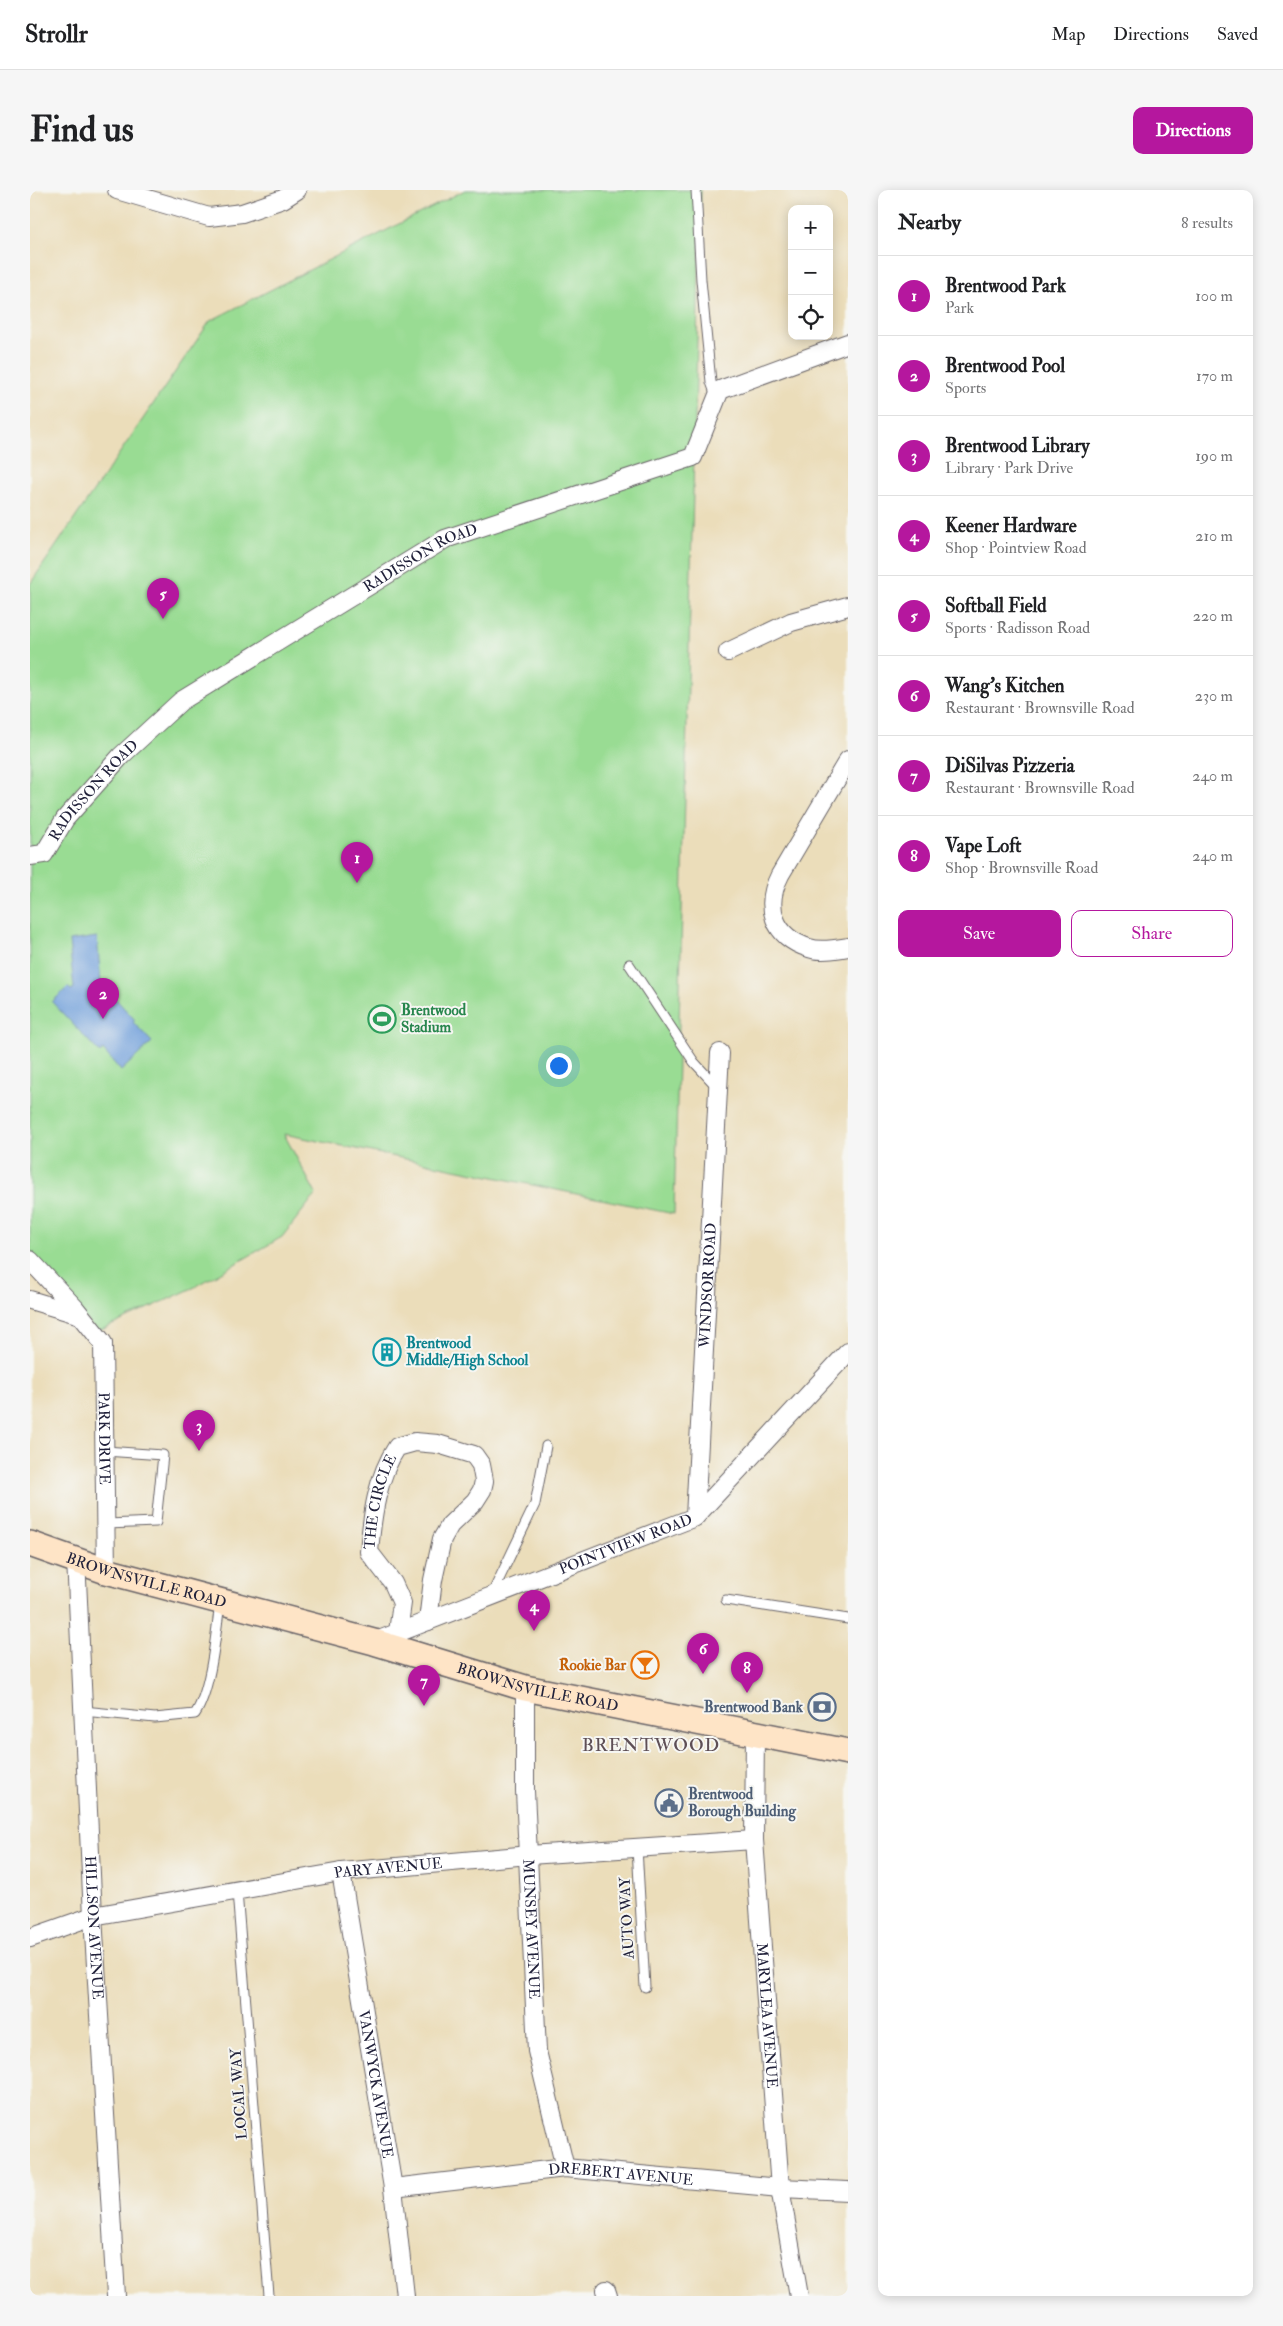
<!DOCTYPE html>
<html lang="en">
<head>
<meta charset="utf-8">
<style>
  :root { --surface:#fff; --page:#f6f6f6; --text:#202124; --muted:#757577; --line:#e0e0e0; --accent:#b5179e }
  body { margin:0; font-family:"IM FELL Double Pica",serif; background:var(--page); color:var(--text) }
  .controls { position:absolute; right:15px; top:15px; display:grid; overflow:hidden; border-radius:10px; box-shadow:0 2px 12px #0003 }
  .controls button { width:45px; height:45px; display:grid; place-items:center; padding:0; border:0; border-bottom:1px solid var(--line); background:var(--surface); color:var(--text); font:25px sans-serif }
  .you { position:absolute; left:528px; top:875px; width:18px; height:18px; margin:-12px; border:4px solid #fff; border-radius:50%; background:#1a73e8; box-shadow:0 0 0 8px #1a73e833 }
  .badge { display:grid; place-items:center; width:32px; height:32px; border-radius:50%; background:var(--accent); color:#fff; font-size:16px; font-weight:700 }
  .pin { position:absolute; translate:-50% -41px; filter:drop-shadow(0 1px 2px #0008) }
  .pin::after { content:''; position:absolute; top:26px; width:18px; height:15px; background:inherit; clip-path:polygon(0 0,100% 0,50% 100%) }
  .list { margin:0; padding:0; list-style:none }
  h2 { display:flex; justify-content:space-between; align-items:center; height:65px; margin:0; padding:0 20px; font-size:21px }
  h2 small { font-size:16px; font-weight:400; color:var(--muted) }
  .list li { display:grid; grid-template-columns:32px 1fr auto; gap:15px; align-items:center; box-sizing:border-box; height:80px; padding:0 20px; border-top:1px solid var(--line) }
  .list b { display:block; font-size:19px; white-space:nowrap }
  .list p { margin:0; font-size:16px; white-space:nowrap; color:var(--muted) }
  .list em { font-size:16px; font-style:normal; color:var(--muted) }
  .actions { display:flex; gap:10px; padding:15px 20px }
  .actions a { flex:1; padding:11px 0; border:1px solid var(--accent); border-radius:10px; text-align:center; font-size:18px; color:var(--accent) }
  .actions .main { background:var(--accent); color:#fff }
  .icon { flex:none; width:28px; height:28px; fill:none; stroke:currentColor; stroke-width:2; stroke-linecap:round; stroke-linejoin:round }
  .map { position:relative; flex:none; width:818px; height:2106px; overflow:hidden; border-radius:10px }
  header { display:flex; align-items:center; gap:30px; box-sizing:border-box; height:70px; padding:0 25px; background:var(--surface); border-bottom:1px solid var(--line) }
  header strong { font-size:24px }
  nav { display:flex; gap:28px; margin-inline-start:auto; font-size:18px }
  .intro { display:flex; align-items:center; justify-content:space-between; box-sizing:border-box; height:120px; padding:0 30px }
  h1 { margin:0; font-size:35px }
  .button { padding:12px 22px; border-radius:10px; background:var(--accent); color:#fff; font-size:18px; font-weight:700 }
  main { display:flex; gap:30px; padding:0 30px }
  aside { flex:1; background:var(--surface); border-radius:10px; box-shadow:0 2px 12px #0003 }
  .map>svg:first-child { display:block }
</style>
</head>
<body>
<header>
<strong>Strollr</strong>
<nav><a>Map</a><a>Directions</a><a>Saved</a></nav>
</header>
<div class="intro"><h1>Find us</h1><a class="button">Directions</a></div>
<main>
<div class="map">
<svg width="818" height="2106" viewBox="0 0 818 2106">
  <rect width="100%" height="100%" fill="#f6f6f2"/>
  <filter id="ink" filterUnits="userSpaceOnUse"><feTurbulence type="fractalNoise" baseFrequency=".02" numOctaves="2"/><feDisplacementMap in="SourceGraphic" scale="10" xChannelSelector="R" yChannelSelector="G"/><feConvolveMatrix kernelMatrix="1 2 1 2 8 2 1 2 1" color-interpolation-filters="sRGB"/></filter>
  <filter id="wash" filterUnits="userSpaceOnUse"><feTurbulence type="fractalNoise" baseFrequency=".0096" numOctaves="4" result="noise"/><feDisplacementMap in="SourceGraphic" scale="20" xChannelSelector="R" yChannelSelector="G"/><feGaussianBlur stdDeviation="1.12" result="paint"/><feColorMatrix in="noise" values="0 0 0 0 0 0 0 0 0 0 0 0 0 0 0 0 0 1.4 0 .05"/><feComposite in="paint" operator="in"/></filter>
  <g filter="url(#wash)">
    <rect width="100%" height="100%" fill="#ebddba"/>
    <polygon fill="#99dc93" stroke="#5e7f67" points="435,0 671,0 644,1024 254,944 286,1004 252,1047 165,1097 67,1142 0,1066 0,394 180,131"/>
    <polygon fill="#72a0db" stroke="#4a618b" points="67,747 71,793 105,830 103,832 122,852 91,881 73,860 70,863 22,812 38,797 41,800 44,798 39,751"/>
  </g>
  <g filter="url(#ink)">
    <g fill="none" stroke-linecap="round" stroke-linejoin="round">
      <g stroke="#686367" stroke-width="11">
        <g id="lane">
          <polyline points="666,0 671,90 681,192 686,206"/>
          <polyline points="599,774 664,872 688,898"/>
          <polyline points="75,1261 133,1265 126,1332 77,1334"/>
          <polyline points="461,1406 505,1314 516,1256"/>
          <polyline points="696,1410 818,1429"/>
          <path d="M53,1521L125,1528L165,1524C181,1501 186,1442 190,1413"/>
          <polyline points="607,1658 615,1797"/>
          <polyline points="207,1701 239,2106"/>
        </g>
      </g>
      <g stroke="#686367" stroke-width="20">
        <g id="street">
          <polyline points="87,0 179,27 212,23 253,9 267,0"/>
          <polyline points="698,462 761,432 818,416"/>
          <path d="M818,570L750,685C734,716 743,747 779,758C790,762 806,759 818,757"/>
          <path id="s1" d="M0,666L14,664L35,629L91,566L151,511L415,349L663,267L690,200L818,153"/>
          <path id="s2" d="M0,1070L45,1118L73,1153L76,1381"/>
          <polyline points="0,1110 50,1125"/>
          <path id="s3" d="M665,1327L690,863"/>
          <path id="s4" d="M46,1369L63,1726L86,2106"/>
          <path id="s5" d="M368,1442L372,1413L363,1393L339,1362C342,1326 347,1287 367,1257L385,1252L408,1254L444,1265L451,1275L454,1291L452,1300L445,1311L420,1335L412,1349L403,1390L398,1431"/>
          <path id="s6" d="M344,1452L665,1327L818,1162"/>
          <path id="s7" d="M495,1498V1601L507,1861L535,1978"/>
          <path id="s8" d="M725,1544L724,1650L750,1998L769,2106"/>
          <path id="s9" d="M311,1682L363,1998L375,2106"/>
          <path id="s10" d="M0,1748L63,1726L311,1682L499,1665L724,1650"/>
          <path id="s11" d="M363,1998L535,1978L750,1998L818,2001"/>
          <polyline points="576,2100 578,2106"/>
        </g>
      </g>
      <g stroke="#686367" stroke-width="28">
        <g id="secondary">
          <path id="s12" d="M0,1354L76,1381L344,1452L495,1498L818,1562"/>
        </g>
      </g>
      <use href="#lane" stroke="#fff" stroke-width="9"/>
      <use href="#street" stroke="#fff" stroke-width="18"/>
      <use href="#secondary" stroke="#fee4c6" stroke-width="25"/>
    </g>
  </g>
  <defs>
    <g id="stadium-ring" transform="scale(1.4375)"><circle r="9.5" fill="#f6f6f2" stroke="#2e9e5b" stroke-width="1.5"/><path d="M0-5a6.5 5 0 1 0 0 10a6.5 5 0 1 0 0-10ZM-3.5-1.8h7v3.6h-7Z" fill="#2e9e5b"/></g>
    <g id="building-ring" transform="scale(1.4375)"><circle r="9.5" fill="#f6f6f2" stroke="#0f9aa8" stroke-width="1.5"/><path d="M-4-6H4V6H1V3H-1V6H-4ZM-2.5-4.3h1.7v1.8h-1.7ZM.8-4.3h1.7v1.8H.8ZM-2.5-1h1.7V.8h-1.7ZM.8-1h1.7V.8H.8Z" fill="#0f9aa8"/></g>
    <g id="bar-ring" transform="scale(1.4375)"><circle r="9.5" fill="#f6f6f2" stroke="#e8710a" stroke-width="1.5"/><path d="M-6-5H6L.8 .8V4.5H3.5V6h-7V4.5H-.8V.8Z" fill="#e8710a"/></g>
    <g id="bank-ring" transform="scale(1.4375)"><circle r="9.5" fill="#f6f6f2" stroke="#5c6f8a" stroke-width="1.5"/><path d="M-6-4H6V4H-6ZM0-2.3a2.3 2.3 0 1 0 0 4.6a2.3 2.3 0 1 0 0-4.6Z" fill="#5c6f8a"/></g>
    <g id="civic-ring" transform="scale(1.4375)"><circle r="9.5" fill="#f6f6f2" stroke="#5c6f8a" stroke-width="1.5"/><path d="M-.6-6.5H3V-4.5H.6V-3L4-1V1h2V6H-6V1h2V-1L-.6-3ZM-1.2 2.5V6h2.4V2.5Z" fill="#5c6f8a"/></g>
  </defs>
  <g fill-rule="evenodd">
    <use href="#stadium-ring" x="352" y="829"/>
    <use href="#building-ring" x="357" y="1162"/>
    <use href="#bar-ring" x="615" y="1475"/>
    <use href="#bank-ring" x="792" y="1517"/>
    <use href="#civic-ring" x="639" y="1613"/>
  </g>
  <g text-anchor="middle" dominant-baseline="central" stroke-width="4" stroke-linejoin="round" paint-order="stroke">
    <g font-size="15" fill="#22223b" stroke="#f6f6f2">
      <text stroke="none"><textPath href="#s1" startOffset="500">RADISSON ROAD</textPath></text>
      <text stroke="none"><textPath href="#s1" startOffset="95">RADISSON ROAD</textPath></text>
      <text stroke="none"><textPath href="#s3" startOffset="232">WINDSOR ROAD</textPath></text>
      <text stroke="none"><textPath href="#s2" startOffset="206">PARK DRIVE</textPath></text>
      <text stroke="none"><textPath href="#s5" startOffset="142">THE CIRCLE</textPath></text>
      <text stroke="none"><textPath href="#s6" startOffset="270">POINTVIEW ROAD</textPath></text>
      <text stroke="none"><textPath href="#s12" startOffset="122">BROWNSVILLE ROAD</textPath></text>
      <text stroke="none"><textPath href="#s12" startOffset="528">BROWNSVILLE ROAD</textPath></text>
      <text stroke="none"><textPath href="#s10" startOffset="366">PARY AVENUE</textPath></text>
      <text transform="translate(597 1728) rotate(-93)">AUTO WAY</text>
      <text stroke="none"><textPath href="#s4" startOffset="369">HILLSON AVENUE</textPath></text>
      <text stroke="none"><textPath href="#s7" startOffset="241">MUNSEY AVENUE</textPath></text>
      <text stroke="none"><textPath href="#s8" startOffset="282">MARYLEA AVENUE</textPath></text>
      <text stroke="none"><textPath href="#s9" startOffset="215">VANWYCK AVENUE</textPath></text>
      <text transform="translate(209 1904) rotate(-94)">LOCAL WAY</text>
      <text stroke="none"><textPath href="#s11" startOffset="229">DREBERT AVENUE</textPath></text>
    </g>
    <g font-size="15" font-weight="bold" fill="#27864d" stroke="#f6f6f2" text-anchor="start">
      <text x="371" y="820">Brentwood<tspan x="371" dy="17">Stadium</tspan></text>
    </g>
    <g font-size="15" font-weight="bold" fill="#0d838f" stroke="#f6f6f2" text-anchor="start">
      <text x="376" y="1153">Brentwood<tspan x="376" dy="17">Middle/High School</tspan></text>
    </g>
    <g font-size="15" font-weight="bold" fill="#c56008" stroke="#f6f6f2" text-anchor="end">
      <text x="596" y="1475">Rookie Bar</text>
    </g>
    <g font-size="15" font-weight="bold" fill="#4e5e75" stroke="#f6f6f2" text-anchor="end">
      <text x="773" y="1517">Brentwood Bank</text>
      <text x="658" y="1604" text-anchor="start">Brentwood<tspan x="658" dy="17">Borough Building</tspan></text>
    </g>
    <g font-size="18" letter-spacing="1" fill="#5e4f56" stroke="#f6f6f2">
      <text x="621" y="1555">BRENTWOOD</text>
    </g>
  </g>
</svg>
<div class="controls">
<button>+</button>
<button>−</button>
<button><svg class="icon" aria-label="locate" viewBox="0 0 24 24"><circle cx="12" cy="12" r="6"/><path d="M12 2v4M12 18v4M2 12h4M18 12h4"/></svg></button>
</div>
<div class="you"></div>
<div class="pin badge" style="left:327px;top:693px">1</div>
<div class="pin badge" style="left:73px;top:829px">2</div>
<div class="pin badge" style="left:169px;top:1261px">3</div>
<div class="pin badge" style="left:504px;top:1441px">4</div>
<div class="pin badge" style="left:133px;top:429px">5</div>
<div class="pin badge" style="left:673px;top:1484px">6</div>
<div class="pin badge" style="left:394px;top:1516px">7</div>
<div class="pin badge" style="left:717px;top:1503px">8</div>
</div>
<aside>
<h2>Nearby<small>8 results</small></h2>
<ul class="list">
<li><span class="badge">1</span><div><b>Brentwood Park</b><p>Park</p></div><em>100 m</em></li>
<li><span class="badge">2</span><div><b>Brentwood Pool</b><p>Sports</p></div><em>170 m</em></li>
<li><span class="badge">3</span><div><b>Brentwood Library</b><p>Library · Park Drive</p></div><em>190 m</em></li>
<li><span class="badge">4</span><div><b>Keener Hardware</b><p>Shop · Pointview Road</p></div><em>210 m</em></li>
<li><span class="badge">5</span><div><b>Softball Field</b><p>Sports · Radisson Road</p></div><em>220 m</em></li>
<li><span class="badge">6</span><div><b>Wang's Kitchen</b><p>Restaurant · Brownsville Road</p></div><em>230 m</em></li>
<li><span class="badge">7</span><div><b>DiSilvas Pizzeria</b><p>Restaurant · Brownsville Road</p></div><em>240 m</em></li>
<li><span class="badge">8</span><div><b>Vape Loft</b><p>Shop · Brownsville Road</p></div><em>240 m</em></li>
</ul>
<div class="actions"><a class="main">Save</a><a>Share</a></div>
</aside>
</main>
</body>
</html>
